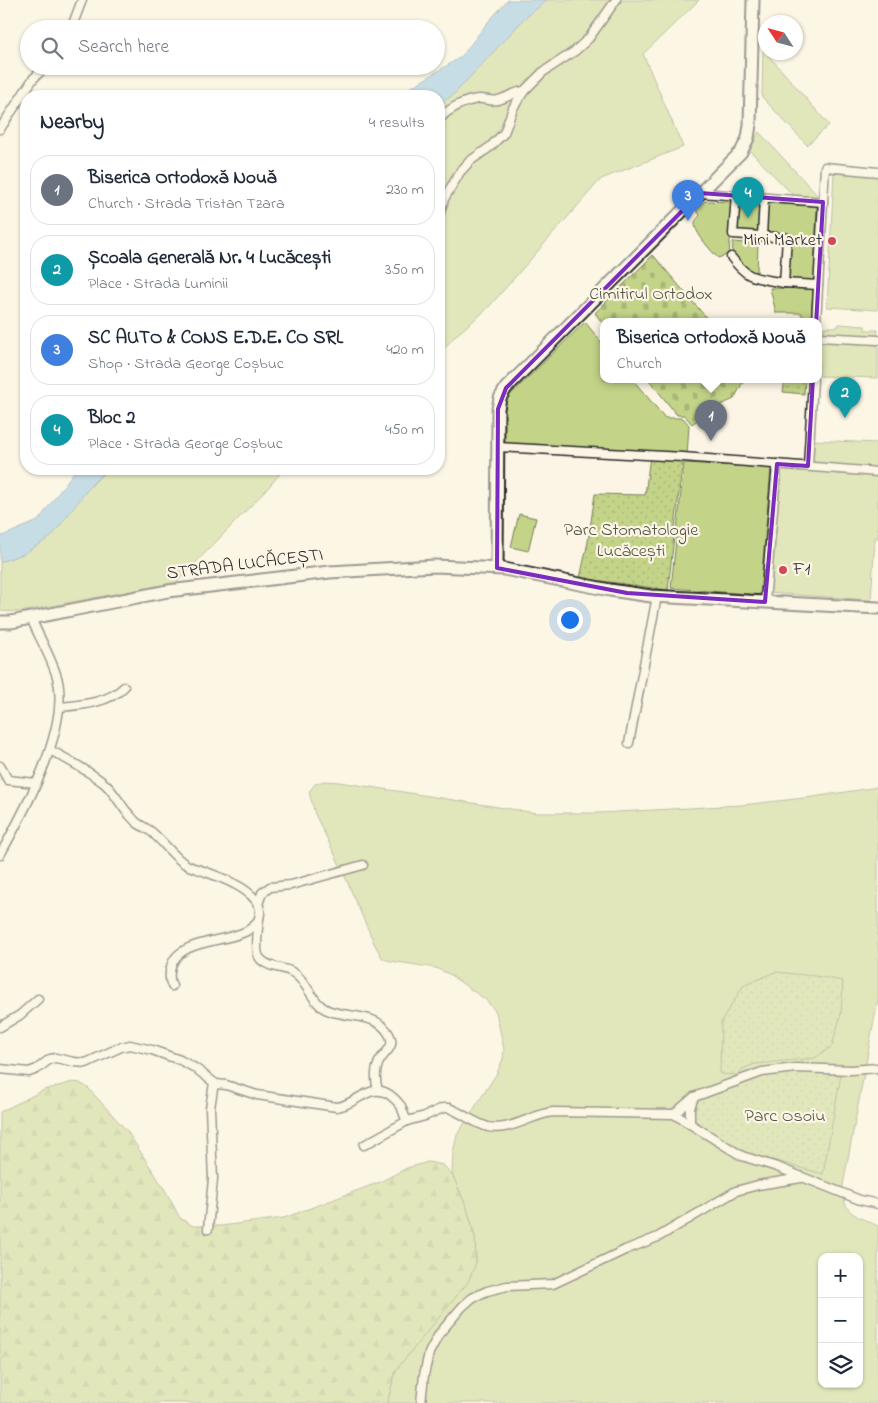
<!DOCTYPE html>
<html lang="en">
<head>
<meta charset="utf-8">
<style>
  :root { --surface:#fff; --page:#f6f6f7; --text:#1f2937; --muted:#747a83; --line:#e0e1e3; --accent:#d1495b }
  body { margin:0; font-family:"Indie Flower",sans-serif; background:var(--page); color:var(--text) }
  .controls { position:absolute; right:15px; bottom:15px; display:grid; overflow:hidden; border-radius:10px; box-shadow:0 1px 4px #0004 }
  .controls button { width:45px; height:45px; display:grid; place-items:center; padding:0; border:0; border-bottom:1px solid var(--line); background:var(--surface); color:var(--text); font:25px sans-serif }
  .compass { position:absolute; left:758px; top:15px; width:45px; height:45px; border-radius:50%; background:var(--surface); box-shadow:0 1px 4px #0004; rotate:306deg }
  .you { position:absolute; left:569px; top:619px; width:18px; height:18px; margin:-12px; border:4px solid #fff; border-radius:50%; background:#1a73e8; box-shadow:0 0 0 8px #1a73e833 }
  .badge { display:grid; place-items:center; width:32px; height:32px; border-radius:50%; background:var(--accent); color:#fff; font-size:16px; font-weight:700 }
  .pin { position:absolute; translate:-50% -41px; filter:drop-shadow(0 1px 2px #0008) }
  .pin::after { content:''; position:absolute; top:26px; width:18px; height:15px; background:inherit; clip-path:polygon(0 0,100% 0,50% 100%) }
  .popup { position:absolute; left:600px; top:318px; width:222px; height:65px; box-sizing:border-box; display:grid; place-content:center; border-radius:10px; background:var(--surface); filter:drop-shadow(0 1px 4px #0005); font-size:16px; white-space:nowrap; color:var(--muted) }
  .popup b { font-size:19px; color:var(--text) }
  .popup::after { content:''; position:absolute; left:50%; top:100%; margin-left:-10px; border:10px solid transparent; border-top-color:var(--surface) }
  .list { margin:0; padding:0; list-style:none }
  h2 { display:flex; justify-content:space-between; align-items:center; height:65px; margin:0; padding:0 20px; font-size:21px }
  h2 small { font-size:16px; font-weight:400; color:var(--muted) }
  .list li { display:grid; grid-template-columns:32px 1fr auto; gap:15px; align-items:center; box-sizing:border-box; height:70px; margin:0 10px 10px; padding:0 10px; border:1px solid var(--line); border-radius:20px }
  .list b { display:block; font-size:19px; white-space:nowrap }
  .list p { margin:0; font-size:16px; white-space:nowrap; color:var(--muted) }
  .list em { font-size:16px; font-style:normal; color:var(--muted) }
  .icon { flex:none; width:28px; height:28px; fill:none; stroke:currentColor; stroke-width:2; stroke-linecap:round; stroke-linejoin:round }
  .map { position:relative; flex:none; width:878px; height:1403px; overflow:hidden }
  .search { position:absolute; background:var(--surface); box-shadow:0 1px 4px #0004; left:20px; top:20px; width:425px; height:55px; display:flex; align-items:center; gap:12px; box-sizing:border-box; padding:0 18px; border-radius:28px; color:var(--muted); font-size:19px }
  .panel { position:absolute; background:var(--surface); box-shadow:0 1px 4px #0004; left:20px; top:90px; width:425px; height:385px; border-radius:20px }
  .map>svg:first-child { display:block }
</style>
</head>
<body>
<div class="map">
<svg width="878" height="1403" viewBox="0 0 878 1403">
  <defs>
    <pattern id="forest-firs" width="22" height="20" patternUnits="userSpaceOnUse" patternTransform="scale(1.25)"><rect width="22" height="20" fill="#c3d488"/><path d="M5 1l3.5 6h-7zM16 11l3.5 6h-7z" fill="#a8b676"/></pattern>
    <pattern id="cemetery-stones" width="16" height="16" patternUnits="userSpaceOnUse" patternTransform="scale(1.25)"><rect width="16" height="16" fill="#c3d488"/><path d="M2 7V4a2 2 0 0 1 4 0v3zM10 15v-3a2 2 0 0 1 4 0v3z" fill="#a8b676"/></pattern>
    <pattern id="park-dots" width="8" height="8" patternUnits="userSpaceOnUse" patternTransform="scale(1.25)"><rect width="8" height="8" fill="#c3d488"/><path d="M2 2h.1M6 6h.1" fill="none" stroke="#a8b676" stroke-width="1.8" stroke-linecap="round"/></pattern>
  </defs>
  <rect width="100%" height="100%" fill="#fcf5e5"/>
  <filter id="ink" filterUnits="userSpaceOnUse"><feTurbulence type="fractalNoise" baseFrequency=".02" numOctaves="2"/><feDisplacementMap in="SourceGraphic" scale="10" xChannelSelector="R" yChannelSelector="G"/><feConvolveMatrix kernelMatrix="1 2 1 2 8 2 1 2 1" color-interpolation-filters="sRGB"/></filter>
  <g filter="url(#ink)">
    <g fill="#c3d488" stroke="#77805a" fill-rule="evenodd">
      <polygon points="547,0 699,0 643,54 683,147 601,179 487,309 455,336 443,350 439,346 439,105 455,93 524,19"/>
      <polygon points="763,49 829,125 807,145 762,97"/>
      <polygon points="759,132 818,196 793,195 750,151"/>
      <polygon points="834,173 878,175 878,310 827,307"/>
      <path d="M705,201L733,202L729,254L718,258C712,252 696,234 695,225C694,221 698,218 700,215L696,210Z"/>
      <polygon points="737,202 760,203 759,233 735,232"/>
      <polygon points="767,203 817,206 814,283 786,281 789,237 765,234"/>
      <polygon points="733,242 758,244 757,272 747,271 732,256"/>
      <polygon points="770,288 813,289 811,322 802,322 802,313 776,313"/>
      <polygon points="585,322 603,344 604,380 633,380 665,418 683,418 689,425 687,456 502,447 502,403"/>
      <polygon points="839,324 865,326 865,330 878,330 877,338 823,335 824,327 838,327"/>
      <polygon points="819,342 878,345 878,378 819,376"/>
      <polygon points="812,440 878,443 878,470 811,465"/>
      <polygon points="684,463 771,468 760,595 671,588"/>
      <polygon points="779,468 878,475 878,538 875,538 871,600 770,593"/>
      <polygon points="108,469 284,469 266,490 177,582 20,612 0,611 0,562 23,554"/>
      <polygon points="519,514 536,518 528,551 511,547"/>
      <path d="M324,781L339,782L536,813H600L742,805L813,797L878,787V999L843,1185C842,1214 855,1215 878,1226V1403H387L396,1370L476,1263L475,1237L467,1208L452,1174L453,1153L457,1135L497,1073L503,1059L504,1049L496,1012L486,1000L449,974L436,968L391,961L383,959L374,943L339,863L315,814L309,792L315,784ZM822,1257H859V1384H822Z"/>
    </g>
    <polygon fill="url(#forest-firs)" stroke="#77805a" points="73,1082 80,1083 88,1088 127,1131 165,1190 180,1218 193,1226 221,1226 284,1218 380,1182 407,1168 428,1162 443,1165 452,1174 467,1208 475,1237 476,1263 468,1282 396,1370 387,1403 0,1403 0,1112 44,1090"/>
    <g fill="url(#cemetery-stones)" stroke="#77805a">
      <polygon points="653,255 710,322 604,322 603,324 595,313"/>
      <polygon points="649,380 744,380 734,399 714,408 692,424 684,415 677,415"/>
    </g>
    <g fill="url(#park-dots)" stroke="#77805a">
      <polygon points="785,380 805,380 804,394 783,392"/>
      <polygon points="650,456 683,457 668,590 580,578 588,542 595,494 645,495"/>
      <polygon points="775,972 815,976 843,981 841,1014 832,1046 815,1058 755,1064 742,1069 738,1075 720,1074 721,1022 743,986"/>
      <polygon points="805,1071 841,1075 823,1174 733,1149 679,1114 694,1097 761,1075"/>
    </g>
    <g fill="#88bfe6" stroke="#63849b">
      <polygon points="508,0 547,0 524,19 455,93 439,105 439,96 397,96 461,57 488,22"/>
      <polygon points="76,469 108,469 92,484 51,537 23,554 0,562 0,537 38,521"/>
    </g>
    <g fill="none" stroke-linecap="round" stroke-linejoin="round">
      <g stroke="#2b2b2b" stroke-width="11">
        <g id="street">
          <polyline points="71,29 82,0"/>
          <path d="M439,119C449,109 463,101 478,99C484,98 491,102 498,100C507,98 514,92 524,91L543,72L575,51L589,38L616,0"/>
          <polyline points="0,129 33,79 46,66"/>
          <polyline points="700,193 823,202"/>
          <polyline points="736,195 733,234 762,236 764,198"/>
          <polyline points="439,215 444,199 460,172 470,161 490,147 504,133 513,108 524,91"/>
          <polyline points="762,236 787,238 784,283 818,285"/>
          <path d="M731,257C750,282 757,277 784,283"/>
          <polyline points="816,322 825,167 878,172"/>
          <polyline points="818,337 878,340"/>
          <polyline points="498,447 683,457 878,472"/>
          <polyline points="808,466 813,380"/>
          <polyline points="765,602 777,464"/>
          <path d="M60,707C81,705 109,703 124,687"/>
          <polyline points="629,743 657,596"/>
          <path d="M50,750C68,760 88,770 105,784C113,791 119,802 126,811C129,814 133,819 136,822C142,827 150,829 155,835C165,844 173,856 185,864C191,868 199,869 206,872C223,878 262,892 260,914C256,948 180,931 171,967C169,974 169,980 172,986"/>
          <polyline points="0,766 8,780 36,783"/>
          <path d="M0,855C24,812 71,727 57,677C51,657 39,637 31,618"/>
          <polyline points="258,904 262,893 270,887 291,885 363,865"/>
          <path d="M259,919C258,928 255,950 259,957C265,967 281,967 290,971C308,979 311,1005 330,1011C350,1018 377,1013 389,1034C396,1046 386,1051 380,1060C375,1069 375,1080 378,1090"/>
          <polyline points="0,1027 20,1015 38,999"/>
          <path d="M0,1069L29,1072L37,1069L50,1059L56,1058L74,1062L86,1063L121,1047L130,1045L152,1050L180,1060L195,1068L216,1084L226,1085L257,1095L337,1107C356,1105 371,1081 390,1095C394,1098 398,1102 401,1106C403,1111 404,1116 407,1121"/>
          <polyline points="674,1114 694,1097 762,1072 796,1068 851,1070 878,1068"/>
          <polyline points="690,1124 690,1108 694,1097"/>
          <path d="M364,1145L407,1121L425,1116L443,1108H449C462,1113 474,1123 488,1127C510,1132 532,1114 553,1112L674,1114L742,1156L777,1167L860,1200L878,1204"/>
          <polyline points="208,1229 213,1179 210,1108 214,1083"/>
          <polyline points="421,1403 424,1375 429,1353 439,1334 462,1307 472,1298 487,1291 507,1286 553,1284 625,1250 658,1237 736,1191 758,1185 801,1178"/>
        </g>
      </g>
      <g stroke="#2b2b2b" stroke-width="15">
        <g id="secondary">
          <polyline points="497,568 498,409 500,398 506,388 741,152 748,138 750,125 753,0"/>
          <polyline points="0,622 11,622 168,591 330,572 435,566 504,569 610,590 651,596 878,608"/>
        </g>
      </g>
      <use href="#street" stroke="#fcf5e5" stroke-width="8"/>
      <use href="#secondary" stroke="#fcf5e5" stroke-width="11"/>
    </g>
  </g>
  <path d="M0 0H878V1403H0ZM700,193L823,202L808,466L777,464L765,602L627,593L497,568L498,409L506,388Z" fill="#fcf5e5" fill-opacity=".55" fill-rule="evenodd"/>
  <path fill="none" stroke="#7b2cbf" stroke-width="4" stroke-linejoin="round" d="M700,193L823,202L808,466L777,464L765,602L627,593L497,568L498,409L506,388Z"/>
  <g fill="#d1495b" stroke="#fcf5e5" stroke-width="2">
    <circle cx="832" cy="241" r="5"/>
    <circle cx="783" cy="570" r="5"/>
  </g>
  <g text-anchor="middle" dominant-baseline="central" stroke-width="4.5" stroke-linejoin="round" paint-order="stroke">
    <g font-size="18" fill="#2b2b2b" stroke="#fcf5e5" text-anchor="end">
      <text x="822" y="241">Mini Market</text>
      <text x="793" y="570" text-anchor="start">F1</text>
    </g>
    <g font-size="18" fill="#515542" stroke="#fcf5e5">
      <text x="651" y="295">Cimitirul Ortodox</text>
      <text x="631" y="531">Parc Stomatologie<tspan x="631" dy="21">Lucăcești</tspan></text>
      <text x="785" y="1117">Parc Osoiu</text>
    </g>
    <g font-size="18" fill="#2b2b2b" stroke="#fcf5e5">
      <text transform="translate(245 565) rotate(-7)">STRADA LUCĂCEȘTI</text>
    </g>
  </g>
</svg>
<div class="controls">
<button>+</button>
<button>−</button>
<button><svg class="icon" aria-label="layers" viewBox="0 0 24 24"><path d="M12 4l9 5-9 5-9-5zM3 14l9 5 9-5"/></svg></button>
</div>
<svg class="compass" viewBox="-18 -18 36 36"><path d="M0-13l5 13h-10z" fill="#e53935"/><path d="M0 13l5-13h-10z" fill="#747a83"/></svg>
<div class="you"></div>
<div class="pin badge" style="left:711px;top:441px;background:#6b7280">1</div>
<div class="popup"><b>Biserica Ortodoxă Nouă</b>Church</div>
<div class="pin badge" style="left:845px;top:418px;background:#0f9aa8">2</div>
<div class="pin badge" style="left:688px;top:221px;background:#3f7fe0">3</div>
<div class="pin badge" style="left:748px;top:218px;background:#0f9aa8">4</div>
<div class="search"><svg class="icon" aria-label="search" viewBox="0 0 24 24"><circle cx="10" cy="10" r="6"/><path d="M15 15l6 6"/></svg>Search here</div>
<section class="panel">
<h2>Nearby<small>4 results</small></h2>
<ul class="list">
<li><span class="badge" style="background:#6b7280">1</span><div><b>Biserica Ortodoxă Nouă</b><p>Church · Strada Tristan Tzara</p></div><em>230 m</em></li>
<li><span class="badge" style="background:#0f9aa8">2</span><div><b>Școala Generală Nr. 4 Lucăcești</b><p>Place · Strada Luminii</p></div><em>350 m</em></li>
<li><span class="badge" style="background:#3f7fe0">3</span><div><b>SC AUTO &amp; CONS E.D.E. CO SRL</b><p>Shop · Strada George Coșbuc</p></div><em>420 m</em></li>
<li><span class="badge" style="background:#0f9aa8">4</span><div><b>Bloc 2</b><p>Place · Strada George Coșbuc</p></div><em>450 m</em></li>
</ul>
</section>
</div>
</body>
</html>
